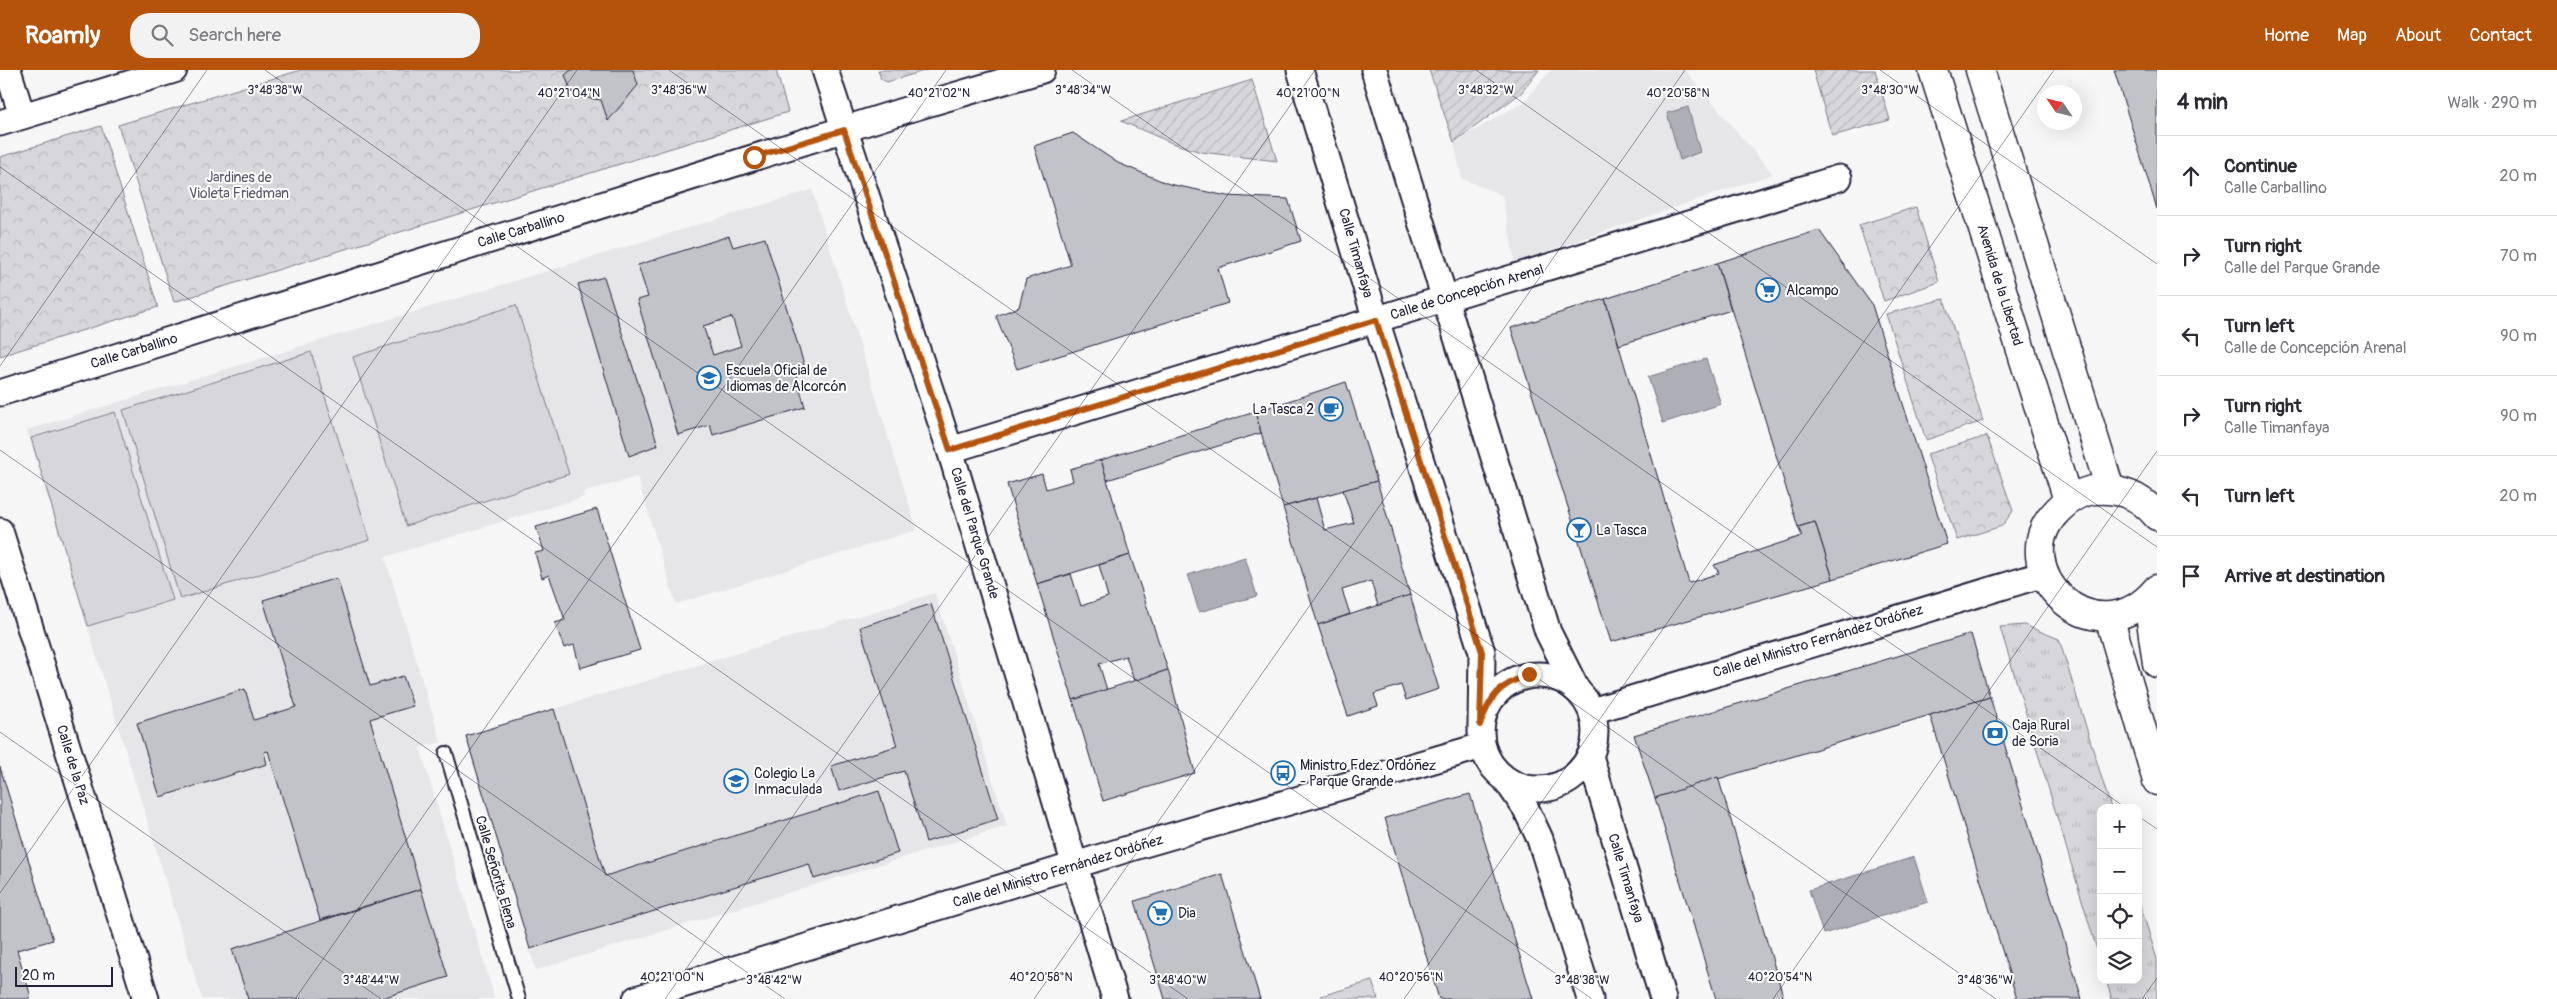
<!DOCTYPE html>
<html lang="en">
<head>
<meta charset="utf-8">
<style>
  :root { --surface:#fff; --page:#f2f2f3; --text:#2b2b33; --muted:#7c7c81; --line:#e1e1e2; --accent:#b45309 }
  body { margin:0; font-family:Pangolin,sans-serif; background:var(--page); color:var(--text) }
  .controls { position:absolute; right:15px; bottom:15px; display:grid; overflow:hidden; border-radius:10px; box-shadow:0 5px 20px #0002 }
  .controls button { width:45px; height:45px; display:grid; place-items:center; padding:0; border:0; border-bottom:1px solid var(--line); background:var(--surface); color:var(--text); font:25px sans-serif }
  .compass { position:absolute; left:2037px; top:15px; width:45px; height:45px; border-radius:50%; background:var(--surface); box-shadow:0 5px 20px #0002; rotate:305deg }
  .scale { position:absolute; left:15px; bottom:12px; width:98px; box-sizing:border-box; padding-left:5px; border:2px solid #22223b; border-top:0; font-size:14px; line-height:18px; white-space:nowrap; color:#22223b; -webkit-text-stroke:4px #fff; paint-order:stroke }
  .stop { position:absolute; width:15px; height:15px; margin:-11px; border:4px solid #b45309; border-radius:50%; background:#fff }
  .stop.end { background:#b45309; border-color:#fff; box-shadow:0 1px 5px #0008 }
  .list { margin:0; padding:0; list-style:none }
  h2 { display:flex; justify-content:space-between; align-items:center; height:65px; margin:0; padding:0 20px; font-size:21px }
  h2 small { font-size:16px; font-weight:400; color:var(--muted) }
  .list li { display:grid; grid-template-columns:32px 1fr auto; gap:15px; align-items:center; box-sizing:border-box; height:80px; padding:0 20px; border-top:1px solid var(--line) }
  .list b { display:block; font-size:19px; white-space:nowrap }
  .list p { margin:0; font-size:16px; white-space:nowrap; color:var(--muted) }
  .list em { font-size:16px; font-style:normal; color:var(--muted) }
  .icon { flex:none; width:28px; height:28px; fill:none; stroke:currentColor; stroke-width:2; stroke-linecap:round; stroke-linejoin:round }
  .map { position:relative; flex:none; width:2157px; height:929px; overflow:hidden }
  header { display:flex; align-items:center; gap:30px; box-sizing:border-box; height:70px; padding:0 25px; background:var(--accent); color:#fff }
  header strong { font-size:24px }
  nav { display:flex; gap:28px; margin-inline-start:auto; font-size:18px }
  .search { width:350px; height:45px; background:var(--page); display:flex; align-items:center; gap:12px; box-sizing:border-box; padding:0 18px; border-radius:20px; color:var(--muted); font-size:19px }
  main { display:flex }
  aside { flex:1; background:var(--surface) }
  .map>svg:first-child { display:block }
</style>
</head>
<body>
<header>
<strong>Roamly</strong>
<div class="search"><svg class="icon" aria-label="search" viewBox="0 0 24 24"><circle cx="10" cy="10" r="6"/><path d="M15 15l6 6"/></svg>Search here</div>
<nav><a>Home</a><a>Map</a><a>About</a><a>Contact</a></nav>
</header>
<main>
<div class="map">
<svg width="2157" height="929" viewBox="0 0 2157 929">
  <defs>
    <pattern id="grass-tufts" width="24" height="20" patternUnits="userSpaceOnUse" patternTransform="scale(1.25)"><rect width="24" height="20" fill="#d7d7db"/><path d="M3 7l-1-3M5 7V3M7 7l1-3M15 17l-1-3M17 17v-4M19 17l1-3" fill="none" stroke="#b8b8bd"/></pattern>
    <pattern id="park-crowns" width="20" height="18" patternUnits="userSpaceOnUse" patternTransform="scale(1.25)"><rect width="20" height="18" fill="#d7d7db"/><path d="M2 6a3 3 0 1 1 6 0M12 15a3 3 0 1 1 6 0" fill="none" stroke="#b8b8bd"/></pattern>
    <pattern id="garden-furrows" width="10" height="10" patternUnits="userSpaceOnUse" patternTransform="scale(1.25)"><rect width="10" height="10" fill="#d7d7db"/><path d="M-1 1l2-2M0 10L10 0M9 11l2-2" fill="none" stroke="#b8b8bd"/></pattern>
  </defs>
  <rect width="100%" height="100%" fill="#f6f6f7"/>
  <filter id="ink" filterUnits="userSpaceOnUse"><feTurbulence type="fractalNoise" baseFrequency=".02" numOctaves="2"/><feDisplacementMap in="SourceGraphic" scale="10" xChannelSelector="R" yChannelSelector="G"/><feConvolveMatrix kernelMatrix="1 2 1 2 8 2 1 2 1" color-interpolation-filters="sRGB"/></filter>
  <g filter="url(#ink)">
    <g fill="#e6e6e9">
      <polygon points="1551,0 1685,0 1773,104 1515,192 1502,125 1462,109 1454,72 1524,32"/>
      <polygon points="812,120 917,460 676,534 637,407 583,422 584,427 385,487 441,672 420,678 495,929 202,929 27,360"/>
      <polygon points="935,523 1007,756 536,900 465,666"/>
    </g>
    <g fill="url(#grass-tufts)" stroke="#7c7c8b">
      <polygon points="2024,555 2059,569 2111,738 2101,738 2101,893 2000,557"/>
      <polygon points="2138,828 2157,889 2157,929 2112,929 2106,910 2138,910"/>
    </g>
    <g fill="url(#park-crowns)" stroke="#7c7c8b">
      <polygon points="301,0 776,0 788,42 174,232 118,55"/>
      <polygon points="878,0 927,0 887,12 881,9"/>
      <polygon points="101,56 158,237 0,286 0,87"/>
      <polygon points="1916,137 1939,212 1884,231 1859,155"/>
      <polygon points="1944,229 1983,351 1926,370 1886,244"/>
      <polygon points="1987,366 2013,441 2002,456 1957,470 1927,384"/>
    </g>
    <g fill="url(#garden-furrows)" stroke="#7c7c8b">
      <polygon points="1429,0 1539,0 1521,23 1454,72"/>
      <polygon points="1813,0 1875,0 1890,50 1832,66"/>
      <polygon points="1252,10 1277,91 1201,82 1172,73 1121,51"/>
    </g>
    <g fill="#d7d7db" stroke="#7c7c8b">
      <polygon points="516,235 569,404 406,456 353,287"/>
      <polygon points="311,282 370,470 180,529 123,340"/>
      <polygon points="115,342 173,530 88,556 31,368"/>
      <polygon points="1372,911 1378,929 1322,929 1321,926"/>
    </g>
    <g fill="#aeaeb7" stroke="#767685">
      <polygon points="1688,37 1700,82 1680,90 1667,43"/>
      <polygon points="1706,289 1721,334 1663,353 1648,307"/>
      <polygon points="1245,487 1257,526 1199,542 1188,505"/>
      <polygon points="1914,787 1928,832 1823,864 1809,820"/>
    </g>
    <g fill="#c2c2c9" stroke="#22223b" fill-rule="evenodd">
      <polygon points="571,0 633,0 638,15 608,51 601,30 573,26 565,5"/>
      <polygon points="2114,0 2157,0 2157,139"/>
      <polygon points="1073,63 1118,93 1169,114 1227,126 1288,129 1301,171 1218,198 1228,233 1017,299 996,246 1019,237 1026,209 1071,195 1034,76"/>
      <polygon points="1819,160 1872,235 1947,474 1833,509 1815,452 1798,457 1717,193"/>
      <path d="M729,166L733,177L765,168L806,301L796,305L805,337L713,365L710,355L678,365L637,230L648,227L638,195ZM732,247L741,276L713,285L703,256Z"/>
      <polygon points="1717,193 1731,240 1619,275 1605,229"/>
      <polygon points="604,207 658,375 629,386 578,214"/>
      <polygon points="1605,229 1689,513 1719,503 1714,495 1802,466 1798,457 1815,452 1833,509 1611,572 1511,258"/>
      <polygon points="1346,312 1377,411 1283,437 1255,342"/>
      <polygon points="1255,342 1261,363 1107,410 1101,390"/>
      <polygon points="1101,390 1130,485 1037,514 1007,414 1042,404 1046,419 1073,411 1070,399"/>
      <polygon points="1377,411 1410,525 1378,536 1371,511 1342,520 1350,544 1318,555 1283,437 1316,428 1325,460 1354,453 1343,420"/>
      <polygon points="597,439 640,580 580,598 574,575 564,578 555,553 565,550 549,505 542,508 535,483 544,481 536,457"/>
      <polygon points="1130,485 1168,600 1134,611 1126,586 1099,594 1107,620 1073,630 1037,514 1071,504 1081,536 1108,527 1099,495"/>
      <polygon points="337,508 370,616 403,606 413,636 370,649 421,819 320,850 268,681 264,682 267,694 160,727 137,653 245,619 254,650 296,637 263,530"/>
      <polygon points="1410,525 1439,619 1406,630 1401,615 1374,624 1378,636 1348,646 1318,555"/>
      <polygon points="931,534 998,749 926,772 904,701 839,721 831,696 897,676 860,557"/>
      <polygon points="1971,564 1990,627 1655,728 1634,665"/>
      <polygon points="1168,600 1195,703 1103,731 1073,630"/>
      <polygon points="1990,627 2082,929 2017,929 1930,645"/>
      <polygon points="554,639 605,806 879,721 898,783 814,809 809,794 530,879 466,666"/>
      <polygon points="0,697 53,870 17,880 31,927 26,929 0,929"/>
      <polygon points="1718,707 1784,929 1716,929 1655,728"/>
      <polygon points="1470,724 1533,929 1439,929 1385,748"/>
      <polygon points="1222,804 1260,929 1165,929 1135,831"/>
      <polygon points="421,819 448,907 379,929 248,929 232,879"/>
    </g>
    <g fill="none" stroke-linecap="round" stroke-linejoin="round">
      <g stroke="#22223b" stroke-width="16">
        <polyline id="lane" points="446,683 519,929"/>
      </g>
      <g stroke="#22223b" stroke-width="29">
        <g id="street">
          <polyline points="8,0 22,46"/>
          <polyline points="825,0 950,380 1115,929"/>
          <polyline points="1300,0 1376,250 1482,582 1481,655"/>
          <polyline points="1374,0 1548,562 1576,618"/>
          <polyline points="0,53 174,0"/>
          <polyline points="0,323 906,40 1042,0"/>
          <polyline points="950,380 1839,108"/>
          <polyline points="0,461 146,929"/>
          <circle cx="1538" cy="662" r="57"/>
          <polyline points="1592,641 2044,504"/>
          <polyline points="1590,686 1663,929"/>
          <polyline points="1506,710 1526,739 1540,769 1590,929"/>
          <polyline points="636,929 1134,777 1482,676"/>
        </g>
      </g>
      <g stroke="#22223b" stroke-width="31">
        <g id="secondary">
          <polyline points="1933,0 2068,430"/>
          <polyline points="1980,0 2110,419"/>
          <path d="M2157,446C2140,425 2120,418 2094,420C2079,422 2068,430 2058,440C2000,497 2094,594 2157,519"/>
          <polyline points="2148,530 2157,593"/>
          <polyline points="2109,547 2157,711"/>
        </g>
      </g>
      <use href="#lane" stroke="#fff" stroke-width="12"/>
      <use href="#street" stroke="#fff" stroke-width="25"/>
      <use href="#secondary" stroke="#fff" stroke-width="28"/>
    </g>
  </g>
  <g fill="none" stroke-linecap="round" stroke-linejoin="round" filter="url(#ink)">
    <path stroke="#b45309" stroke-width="6" d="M754,87L844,60L950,380L1376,250L1482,582L1480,655C1491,624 1499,616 1529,604"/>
  </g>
  <path fill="none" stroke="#22223b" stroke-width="1" stroke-opacity="0.45" d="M265,0L1592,929M669,0L1996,929M1072,0L2126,738M1476,0L2157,477M1880,0L2157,194M0,97L1188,929M0,296L207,0M0,380L785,929M0,662L381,929M2138,746L2157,759M0,823L577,0M295,929L946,0M665,929L1315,0M1034,929L1685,0M1404,929L2054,0M1773,929L2157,381M2142,929L2157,908"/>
  <defs>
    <g id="supermarket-ring" transform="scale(1.25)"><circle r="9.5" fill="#fff" stroke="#1f6fb2" stroke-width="1.5"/><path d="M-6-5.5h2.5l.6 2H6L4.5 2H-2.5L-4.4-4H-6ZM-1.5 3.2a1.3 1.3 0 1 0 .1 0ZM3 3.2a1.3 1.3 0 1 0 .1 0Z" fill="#1f6fb2"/></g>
    <g id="school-ring" transform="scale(1.25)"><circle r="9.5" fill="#fff" stroke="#1f6fb2" stroke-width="1.5"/><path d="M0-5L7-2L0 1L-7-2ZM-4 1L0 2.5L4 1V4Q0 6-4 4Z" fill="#1f6fb2"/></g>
    <g id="cafe-ring" transform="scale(1.25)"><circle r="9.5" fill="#fff" stroke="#1f6fb2" stroke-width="1.5"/><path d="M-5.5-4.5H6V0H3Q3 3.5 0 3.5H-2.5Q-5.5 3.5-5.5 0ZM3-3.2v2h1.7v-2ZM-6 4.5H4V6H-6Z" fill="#1f6fb2"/></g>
    <g id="bar-ring" transform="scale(1.25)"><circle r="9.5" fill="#fff" stroke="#1f6fb2" stroke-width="1.5"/><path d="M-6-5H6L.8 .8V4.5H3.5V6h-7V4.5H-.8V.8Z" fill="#1f6fb2"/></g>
    <g id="bank-ring" transform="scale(1.25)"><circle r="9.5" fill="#fff" stroke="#1f6fb2" stroke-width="1.5"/><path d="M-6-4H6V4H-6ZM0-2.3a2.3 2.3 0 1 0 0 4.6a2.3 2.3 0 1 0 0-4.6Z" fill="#1f6fb2"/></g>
    <g id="bus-ring" transform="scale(1.25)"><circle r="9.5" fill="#fff" stroke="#1f6fb2" stroke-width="1.5"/><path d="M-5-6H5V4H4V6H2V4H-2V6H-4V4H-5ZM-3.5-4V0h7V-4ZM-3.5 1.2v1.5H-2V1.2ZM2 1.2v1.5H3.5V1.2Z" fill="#1f6fb2"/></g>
  </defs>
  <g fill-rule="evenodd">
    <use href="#supermarket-ring" x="1768" y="220"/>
    <use href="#school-ring" x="709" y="308"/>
    <use href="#cafe-ring" x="1331" y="339"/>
    <use href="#bar-ring" x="1579" y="460"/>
    <use href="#bank-ring" x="1995" y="663"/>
    <use href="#bus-ring" x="1283" y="703"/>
    <use href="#school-ring" x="736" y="711"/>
    <use href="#supermarket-ring" x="1160" y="843"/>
  </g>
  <g text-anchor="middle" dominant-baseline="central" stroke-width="4" stroke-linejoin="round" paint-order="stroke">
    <g font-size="14" fill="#58586b" stroke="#fff">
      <text x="239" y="107">Jardines de<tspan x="239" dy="16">Violeta Friedman</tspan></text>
    </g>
    <g font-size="14" fill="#22223b" stroke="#fff">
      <text transform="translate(521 160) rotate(-17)">Calle Carballino</text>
      <text transform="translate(1356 183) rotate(74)">Calle Timanfaya</text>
      <text transform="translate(2000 215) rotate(73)">Avenida de la Libertad</text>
      <text transform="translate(1467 222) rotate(-17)">Calle de Concepción Arenal</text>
      <text transform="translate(134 281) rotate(-17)">Calle Carballino</text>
      <text transform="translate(975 463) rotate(73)">Calle del Parque Grande</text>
      <text transform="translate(1818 571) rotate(-17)">Calle del Ministro Fernández Ordóñez</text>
      <text transform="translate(73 695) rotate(73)">Calle de la Paz</text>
      <text transform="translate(1058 801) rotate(-17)">Calle del Ministro Fernández Ordóñez</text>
      <text transform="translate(496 802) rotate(74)">Calle Señorita Elena</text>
      <text transform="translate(1626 808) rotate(73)">Calle Timanfaya</text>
    </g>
    <g font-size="14" fill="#22223b" stroke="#fff" text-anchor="start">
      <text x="1786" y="220">Alcampo</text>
      <text x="726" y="300">Escuela Oficial de<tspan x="726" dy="16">Idiomas de Alcorcón</tspan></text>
      <text x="1314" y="339" text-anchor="end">La Tasca 2</text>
      <text x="1596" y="460">La Tasca</text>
      <text x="2012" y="655">Caja Rural<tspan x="2012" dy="16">de Soria</tspan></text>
      <text x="1300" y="695">Ministro Fdez. Ordóñez<tspan x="1300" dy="16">- Parque Grande</tspan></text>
      <text x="754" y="703">Colegio La<tspan x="754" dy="16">Inmaculada</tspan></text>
      <text x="1178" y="843">Dia</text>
    </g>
  </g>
  <g font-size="12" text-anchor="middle" fill="#22223b" stroke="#fff" stroke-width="4" stroke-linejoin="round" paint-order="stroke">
    <text x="275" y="24">3°48'38"W</text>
    <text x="679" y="24">3°48'36"W</text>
    <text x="1083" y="24">3°48'34"W</text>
    <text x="1890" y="24">3°48'30"W</text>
    <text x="1486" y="24">3°48'32"W</text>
    <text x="569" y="27">40°21'04"N</text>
    <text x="939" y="27">40°21'02"N</text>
    <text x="1308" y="27">40°21'00"N</text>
    <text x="1678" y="27">40°20'58"N</text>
    <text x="672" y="911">40°21'00"N</text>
    <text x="1041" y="911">40°20'58"N</text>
    <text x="1411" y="911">40°20'56"N</text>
    <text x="1780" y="911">40°20'54"N</text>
    <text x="371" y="914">3°48'44"W</text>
    <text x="774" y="914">3°48'42"W</text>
    <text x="1178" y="914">3°48'40"W</text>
    <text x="1582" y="914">3°48'38"W</text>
    <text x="1985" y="914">3°48'36"W</text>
  </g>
</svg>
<div class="controls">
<button>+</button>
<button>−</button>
<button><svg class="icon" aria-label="locate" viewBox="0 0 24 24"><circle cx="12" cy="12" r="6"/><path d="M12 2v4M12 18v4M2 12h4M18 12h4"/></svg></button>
<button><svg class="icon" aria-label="layers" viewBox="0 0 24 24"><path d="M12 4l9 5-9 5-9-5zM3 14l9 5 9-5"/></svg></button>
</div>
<svg class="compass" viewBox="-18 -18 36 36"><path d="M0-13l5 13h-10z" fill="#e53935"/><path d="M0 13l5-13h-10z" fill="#7c7c81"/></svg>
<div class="scale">20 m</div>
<div class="stop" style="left:754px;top:87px"></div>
<div class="stop end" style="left:1529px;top:604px"></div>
</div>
<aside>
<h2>4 min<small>Walk · 290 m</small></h2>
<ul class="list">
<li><svg class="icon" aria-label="ahead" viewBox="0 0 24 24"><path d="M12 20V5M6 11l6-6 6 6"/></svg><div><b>Continue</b><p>Calle Carballino</p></div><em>20 m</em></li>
<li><svg class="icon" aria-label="right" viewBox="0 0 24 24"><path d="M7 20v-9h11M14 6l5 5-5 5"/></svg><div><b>Turn right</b><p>Calle del Parque Grande</p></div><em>70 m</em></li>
<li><svg class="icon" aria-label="left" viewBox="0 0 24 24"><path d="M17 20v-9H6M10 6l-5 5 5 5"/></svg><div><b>Turn left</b><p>Calle de Concepción Arenal</p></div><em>90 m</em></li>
<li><svg class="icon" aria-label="right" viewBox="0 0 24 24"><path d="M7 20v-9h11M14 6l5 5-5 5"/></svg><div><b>Turn right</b><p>Calle Timanfaya</p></div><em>90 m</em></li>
<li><svg class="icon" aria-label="left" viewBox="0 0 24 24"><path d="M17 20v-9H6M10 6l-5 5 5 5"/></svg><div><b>Turn left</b></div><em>20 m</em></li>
<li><svg class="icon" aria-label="arrive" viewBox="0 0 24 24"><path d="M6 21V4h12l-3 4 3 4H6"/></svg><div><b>Arrive at destination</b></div></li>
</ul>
</aside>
</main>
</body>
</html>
